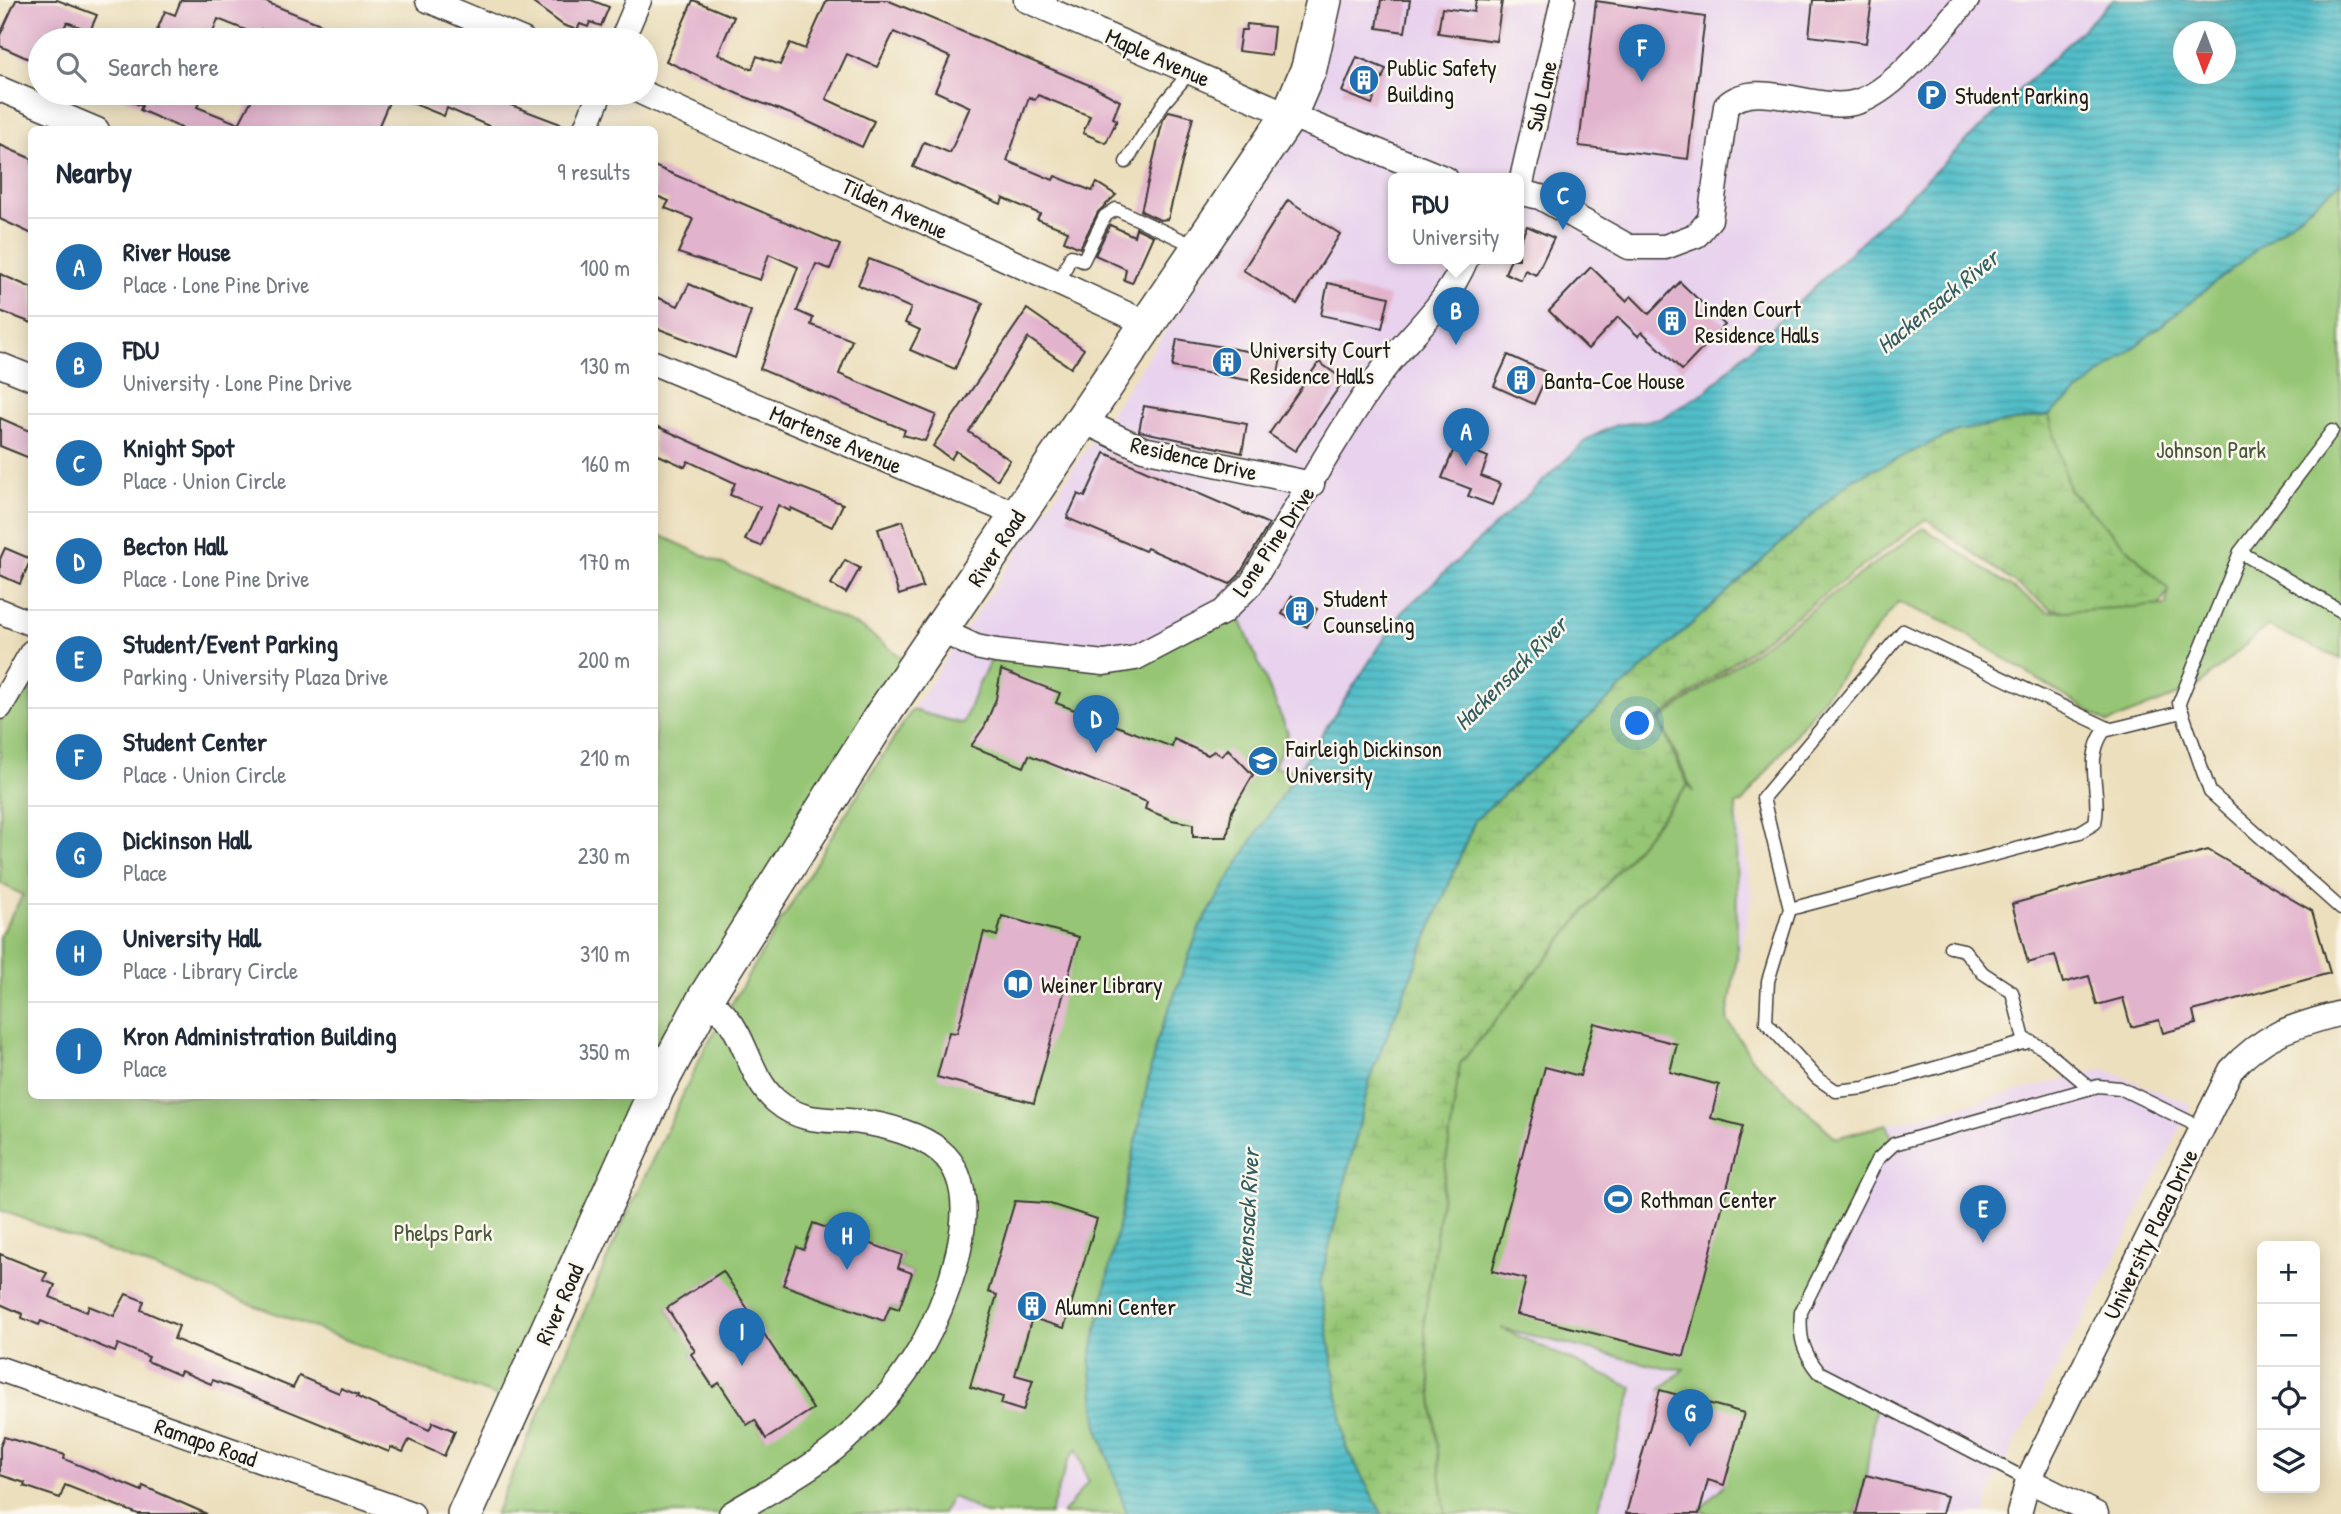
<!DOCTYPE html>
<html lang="en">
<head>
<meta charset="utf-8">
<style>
  :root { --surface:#fff; --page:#f2f2f3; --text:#1f2937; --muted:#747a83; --line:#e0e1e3; --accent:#1f6fb2 }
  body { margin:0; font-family:"Patrick Hand",sans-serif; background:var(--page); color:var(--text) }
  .controls { position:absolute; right:21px; bottom:21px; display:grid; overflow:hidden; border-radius:10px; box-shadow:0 4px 18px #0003 }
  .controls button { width:63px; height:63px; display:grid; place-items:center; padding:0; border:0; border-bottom:2px solid var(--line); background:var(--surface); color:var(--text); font:35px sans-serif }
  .compass { position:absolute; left:2173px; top:21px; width:63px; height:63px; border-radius:50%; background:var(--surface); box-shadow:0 4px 18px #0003; rotate:181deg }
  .you { position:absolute; left:1638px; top:724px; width:24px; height:24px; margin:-18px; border:5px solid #fff; border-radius:50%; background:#1a73e8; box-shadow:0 0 0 10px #1a73e833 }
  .badge { display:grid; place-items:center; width:46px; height:46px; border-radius:50%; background:var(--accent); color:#fff; font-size:23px; font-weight:700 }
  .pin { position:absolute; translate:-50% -58px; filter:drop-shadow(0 2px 4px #0008) }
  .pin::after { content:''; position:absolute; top:37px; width:24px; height:21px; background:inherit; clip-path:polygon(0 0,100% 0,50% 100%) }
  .popup { position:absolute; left:1388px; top:173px; width:136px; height:91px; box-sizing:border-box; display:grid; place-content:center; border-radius:10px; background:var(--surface); filter:drop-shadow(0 2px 5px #0005); font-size:23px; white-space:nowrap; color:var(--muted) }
  .popup b { font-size:26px; color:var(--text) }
  .popup::after { content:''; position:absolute; left:50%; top:100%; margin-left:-14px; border:14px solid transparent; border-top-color:var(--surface) }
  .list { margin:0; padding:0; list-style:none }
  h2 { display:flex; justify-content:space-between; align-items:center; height:91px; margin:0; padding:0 28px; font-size:30px }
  h2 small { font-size:23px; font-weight:400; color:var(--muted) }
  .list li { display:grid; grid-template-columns:46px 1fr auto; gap:21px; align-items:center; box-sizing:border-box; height:98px; padding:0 28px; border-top:2px solid var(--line) }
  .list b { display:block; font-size:26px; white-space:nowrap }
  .list p { margin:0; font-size:23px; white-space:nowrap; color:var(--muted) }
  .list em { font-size:23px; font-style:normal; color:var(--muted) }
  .icon { flex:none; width:38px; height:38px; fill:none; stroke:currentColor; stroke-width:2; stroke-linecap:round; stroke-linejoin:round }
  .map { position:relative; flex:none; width:2341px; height:1514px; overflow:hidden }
  .search { position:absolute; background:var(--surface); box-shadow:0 4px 18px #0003; left:28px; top:28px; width:630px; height:77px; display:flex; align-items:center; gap:18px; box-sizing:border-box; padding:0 24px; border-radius:38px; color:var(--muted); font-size:26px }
  .panel { position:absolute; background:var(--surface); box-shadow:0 4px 18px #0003; left:28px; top:126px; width:630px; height:973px; border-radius:10px }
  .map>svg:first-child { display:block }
</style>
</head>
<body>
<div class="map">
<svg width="2341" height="1514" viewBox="0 0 2341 1514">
  <defs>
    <pattern id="wetland-marsh" width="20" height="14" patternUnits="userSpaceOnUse" patternTransform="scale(1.75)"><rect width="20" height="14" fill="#96c675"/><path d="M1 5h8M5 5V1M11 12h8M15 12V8" fill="none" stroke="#81aa65"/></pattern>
    <pattern id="water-rules" width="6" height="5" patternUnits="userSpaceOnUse" patternTransform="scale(1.75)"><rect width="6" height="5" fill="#51bec9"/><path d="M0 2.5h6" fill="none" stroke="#429aa2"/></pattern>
  </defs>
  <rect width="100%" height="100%" fill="#fbf7ec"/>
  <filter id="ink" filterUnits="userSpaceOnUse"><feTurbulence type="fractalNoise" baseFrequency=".0143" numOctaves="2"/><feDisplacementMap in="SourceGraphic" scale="14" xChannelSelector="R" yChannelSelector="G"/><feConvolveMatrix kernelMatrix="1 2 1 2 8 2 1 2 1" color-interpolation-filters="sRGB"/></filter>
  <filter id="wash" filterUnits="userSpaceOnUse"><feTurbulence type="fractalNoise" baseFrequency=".00686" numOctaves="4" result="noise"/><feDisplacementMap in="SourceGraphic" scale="28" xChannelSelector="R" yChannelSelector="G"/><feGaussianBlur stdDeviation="1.57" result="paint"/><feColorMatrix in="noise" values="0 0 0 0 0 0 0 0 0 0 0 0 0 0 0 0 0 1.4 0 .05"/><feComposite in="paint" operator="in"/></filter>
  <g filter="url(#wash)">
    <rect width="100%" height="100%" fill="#ecdfbd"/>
    <path fill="#e8d2ee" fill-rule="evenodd" d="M1324,0H2113L1706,391L1660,419L1616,425L1403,612L1688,785L1736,801L1752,895L1727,1020L1752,1059L1836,1138L2104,1069L2192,1105L2096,1297L1995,1480L1985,1514H495L627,1214L704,1050L839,824L912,710L1274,169L1299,127ZM1393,179H1519V259H1393Z"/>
    <polygon fill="url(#wetland-marsh)" stroke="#597148" stroke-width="2" points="2049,415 2069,489 2169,590 2152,615 2104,618 2051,609 1926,519 1658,719 1688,785 1460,1064 1424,1322 1445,1514 1382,1514 1346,1448 1320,1284 1372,1072 1475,820 1851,480 1957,431"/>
    <g fill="#96c675" stroke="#597148" stroke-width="2" fill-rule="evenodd">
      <path d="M2341,182V659L2267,626L2196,688L2108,723L1951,625L1898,602L1742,803L1736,804L1737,957L1727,1020L1752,1059L1836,1138L1887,1124L1894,1144L1877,1160L1801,1312C1796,1369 1833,1379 1876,1401L1866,1475L1856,1514H1710L1699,1511L1724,1485L1660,1390L1684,1369L1664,1368L1501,1328L1633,1388L1597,1514H1445L1424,1322L1460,1064L1688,785L1693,792L1660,720L1924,528L2048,612L2166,605L2169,590L2069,489L2049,415Z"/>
      <polygon points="655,533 862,628 916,668 655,1094"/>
      <path d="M1233,602L1288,733L1274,767L1297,771L1200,927L1156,1043L1090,1362L1098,1428L1127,1514H1062L1088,1482L1077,1449L1068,1461L1050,1514H985L952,1496L942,1514H495L627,1214L704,1050L839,824L912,710L963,724L979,683L996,651L1103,663ZM813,1224L902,1255L898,1268L912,1273L899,1309L890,1306L884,1321L784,1285L797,1248L804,1250ZM723,1272L766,1438L755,1420L747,1424L726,1378L712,1387L691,1354L702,1347L680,1329L667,1308Z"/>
      <polygon points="31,652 32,1096 654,1096 514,1403 0,1210 0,935 23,895 0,883 0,707"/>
    </g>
    <path fill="url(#water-rules)" stroke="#366d72" stroke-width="2" fill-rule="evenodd" d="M2113,0H2341V182L2049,415L1957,431L1851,480L1475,820L1372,1072L1320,1284L1346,1447L1382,1514H1127L1098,1428L1090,1362L1156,1043L1200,927L1251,842L1402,612L1589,438L1616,425L1660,419L1706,391ZM2184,32H2226V74H2184Z"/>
    <g id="blocks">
      <g fill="#e2b3cd">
        <polygon points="16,0 57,0 97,15 90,31 67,22 58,40 40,40 40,64 0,46 0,35"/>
        <polygon points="181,0 261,0 360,40 288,40 261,29 258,35 218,19 210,40 153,40 165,11 175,15"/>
        <polygon points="529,0 591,0 609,7 601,26 590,22 588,27 580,24 577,30 563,25"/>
        <polygon points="693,0 734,17 718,54 748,68 752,69 757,56 780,65 790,43 805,49 827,0 887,0 1094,87 1120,101 1113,118 1117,120 1106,143 1083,133 1090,116 1038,95 1035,100 1029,97 1007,161 1053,180 1055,176 1092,191 1097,183 1116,195 1098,212 1080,248 1064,241 1068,231 1037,219 1040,214 1003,198 1001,204 913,167 924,142 950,153 970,107 935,91 950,57 894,32 877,67 847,54 826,99 874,121 862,147 796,116 738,94 666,61"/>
        <polygon points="1381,0 1410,0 1405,32 1377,28"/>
        <polygon points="1476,0 1502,1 1496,41 1438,33 1442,8 1474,12"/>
        <polygon points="1813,0 1872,0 1866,43 1809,36"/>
        <polygon points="1596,1 1705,17 1688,159 1579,146"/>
        <polygon points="1247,24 1274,27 1271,55 1238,51 1241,30 1246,30"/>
        <polygon points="1357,57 1386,69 1372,104 1342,92"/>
        <polygon points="111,93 197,93 194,101 199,103 197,107 239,124 255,93 479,93 571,128 498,130 447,108 444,116 392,95 377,130 186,130 140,110 142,106"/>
        <polygon points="1169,111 1193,117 1168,219 1160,220 1141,211 1163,120"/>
        <polygon points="0,145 32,159 32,234 0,219"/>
        <polygon points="654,166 840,245 830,269 816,264 797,311 813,318 811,325 852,340 839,374 936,415 925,441 903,435 905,430 760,369 798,267 769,254 760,280 678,253 693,219 665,208 669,201 654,195"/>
        <polygon points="1288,200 1340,234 1297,304 1243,270"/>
        <polygon points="1110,225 1134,236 1136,228 1153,236 1132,283 1124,280 1126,269 1095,255"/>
        <polygon points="1527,226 1554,238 1536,275 1525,270 1521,280 1505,273 1511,259 1519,259 1519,243"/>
        <polygon points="869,259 983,303 955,369 910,350 920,330 905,323 911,308 858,285"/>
        <polygon points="1591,267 1626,301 1631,296 1649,314 1680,282 1725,325 1682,370 1642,332 1638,336 1618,317 1588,349 1549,311"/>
        <polygon points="0,274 32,288 32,323 0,311"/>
        <polygon points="1328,283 1389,297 1382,328 1321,315"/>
        <polygon points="689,284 751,311 735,358 654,327 654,296 678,306"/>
        <polygon points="1027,309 1084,349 1071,368 1028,338 969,432 1010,460 997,480 956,451 951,459 933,446"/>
        <polygon points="1177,339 1281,357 1276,385 1172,367"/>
        <polygon points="1508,355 1548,373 1534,404 1494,386"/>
        <polygon points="1319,362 1344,380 1295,451 1269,434"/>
        <polygon points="1144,406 1247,424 1242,453 1139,431"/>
        <polygon points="0,418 32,432 32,459 0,446"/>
        <polygon points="654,425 743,465 843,504 832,527 791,508 790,511 778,505 761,546 745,540 760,507 730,495 735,483 688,461 685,467 654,453"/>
        <polygon points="1456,444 1488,457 1481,476 1501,484 1492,505 1468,496 1471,489 1442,478"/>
        <polygon points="1105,453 1269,524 1239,575 1230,584 1147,548 1145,551 1067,518 1078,494 1085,497"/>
        <polygon points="903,521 923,587 899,595 878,529"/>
        <polygon points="5,548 31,559 20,584 0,575 0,559"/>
        <polygon points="845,560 860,568 846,593 831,584"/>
        <polygon points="1292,596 1317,609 1307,627 1282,614"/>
        <polygon points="1001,670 1060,693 1056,703 1172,747 1174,739 1208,755 1214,751 1222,756 1228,749 1253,775 1232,811 1227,837 1193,837 1193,824 1172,820 1145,809 1147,802 1029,755 1024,767 971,746 985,726 996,699"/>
        <polygon points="2208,850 2312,911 2330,973 2193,1011 2196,1024 2163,1033 2159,1020 2131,1027 2123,998 2097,1005 2089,976 2063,983 2055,955 2028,963 2012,904"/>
        <polygon points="1002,916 1079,937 1034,1103 937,1077 949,1032 957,1033 984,932 997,936"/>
        <polygon points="1594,1023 1677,1044 1670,1072 1719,1085 1711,1118 1743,1126 1684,1356 1517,1314 1526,1279 1492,1271 1545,1067 1580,1076"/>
        <polygon points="1015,1201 1047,1203 1097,1219 1064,1328 1032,1318 1015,1375 1033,1380 1023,1411 1001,1404 1003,1397 970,1387 997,1295 988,1292"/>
        <polygon points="813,1223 902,1255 898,1268 912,1273 899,1309 890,1306 884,1321 783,1285 797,1247 804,1250"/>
        <polygon points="0,1254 47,1273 43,1280 55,1285 50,1297 87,1312 89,1306 114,1316 126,1294 144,1301 141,1310 179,1326 174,1339 203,1351 293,1388 299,1376 339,1393 341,1388 358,1395 357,1397 429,1430 433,1422 455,1431 444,1456 409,1440 403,1452 391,1447 389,1452 213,1380 211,1384 181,1371 179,1375 147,1361 149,1357 118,1344 115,1352 41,1321 39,1325 22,1318 23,1314 0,1304"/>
        <polygon points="723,1271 813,1409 766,1439 755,1420 747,1425 719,1383 713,1387 691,1354 695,1351 667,1308"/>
        <polygon points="1660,1390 1744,1413 1724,1485 1708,1480 1699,1514 1626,1514"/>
        <polygon points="4,1437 65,1455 64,1459 142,1491 143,1486 207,1514 138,1514 65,1485 60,1498 24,1486 25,1483 0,1475 0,1447"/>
        <polygon points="1866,1475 1947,1496 1942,1514 1856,1514"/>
      </g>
    </g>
  </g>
  <g filter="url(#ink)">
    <use href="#blocks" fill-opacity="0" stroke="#3b3934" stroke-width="2"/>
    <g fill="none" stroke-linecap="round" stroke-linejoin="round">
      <g stroke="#3b3934" stroke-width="15">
        <g id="lane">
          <polyline points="1126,162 1163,104 1190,72"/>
          <polyline points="1059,283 1071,256 1083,261 1105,216 1116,209 1197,247"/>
          <polyline points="2240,552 2332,431"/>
          <polyline points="2341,611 2240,552 2179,703 2210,792 2341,909"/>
          <path d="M2110,729L1903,631L1763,798L1790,909L2080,832L2095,823C2102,791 2083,761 2104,731L2182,712"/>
          <polyline points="1790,909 1768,981 1766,1022 1817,1078 1836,1091 1864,1088 2030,1041 2044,1049 2090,1088"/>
          <polyline points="1950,947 1964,950 1983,973 2012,992 2025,1043"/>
          <path d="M2028,1480L1819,1372C1803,1352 1799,1338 1801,1312L1877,1160L1894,1144L2098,1086L2120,1088L2202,1128"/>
        </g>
      </g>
      <g stroke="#3b3934" stroke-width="27">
        <g id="street">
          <polyline points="428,0 523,40"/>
          <polyline points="1026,0 1289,115 1446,179"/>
          <polyline points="622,40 639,0"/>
          <polyline points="0,89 97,130"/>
          <polyline points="643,93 1146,323"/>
          <polyline points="585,130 600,93"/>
          <path d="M1519,192L1540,197L1629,247H1665L1697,235L1710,219L1726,106C1756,76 1817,114 1857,102C1897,90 1939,31 1967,0"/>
          <polyline points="1519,192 1563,0"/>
          <polyline points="654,363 1018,515"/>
          <polyline points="0,365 32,378"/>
          <polyline points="1081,420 1143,449 1312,484"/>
          <polyline points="0,611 32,624"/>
          <path d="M942,631L976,647L996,651L1104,663L1135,658L1223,612L1251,584C1292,516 1331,443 1377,378C1407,336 1445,309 1466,259"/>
          <polyline points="0,707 32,652"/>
          <path d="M706,997C718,1007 730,1019 737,1033C749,1055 756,1084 776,1101C804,1125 829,1118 861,1122C886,1125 921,1135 940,1151C992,1194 945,1307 918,1353C902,1380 877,1409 854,1431C819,1466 773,1488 731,1514"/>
          <polyline points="0,1369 412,1514"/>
          <polyline points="2028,1480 2096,1514"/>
          <path d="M2019,1514L2028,1480L2231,1070C2265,1033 2294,1026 2341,1013"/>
        </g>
      </g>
      <g stroke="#3b3934" stroke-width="38">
        <g id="secondary">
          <polyline points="654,1094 706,997 883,714 1289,115 1309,68 1324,0"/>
          <polyline points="465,1514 654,1096"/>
        </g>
      </g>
      <use href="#lane" stroke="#fff" stroke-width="12"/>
      <use href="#street" stroke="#fff" stroke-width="24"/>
      <use href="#secondary" stroke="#fff" stroke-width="35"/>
    </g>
  </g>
  <defs>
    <g id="building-disc" transform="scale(1.575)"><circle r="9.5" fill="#1f6fb2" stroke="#fbf7ec"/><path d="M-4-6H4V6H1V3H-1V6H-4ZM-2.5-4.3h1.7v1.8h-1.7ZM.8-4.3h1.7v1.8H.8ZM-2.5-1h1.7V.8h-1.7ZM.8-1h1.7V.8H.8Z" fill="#fff"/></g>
    <g id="parking-disc" transform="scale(1.575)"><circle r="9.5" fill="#1f6fb2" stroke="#fbf7ec"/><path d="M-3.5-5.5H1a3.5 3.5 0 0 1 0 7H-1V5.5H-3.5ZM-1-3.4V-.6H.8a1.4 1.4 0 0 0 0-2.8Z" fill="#fff"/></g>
    <g id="university-disc" transform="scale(1.575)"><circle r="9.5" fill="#1f6fb2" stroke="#fbf7ec"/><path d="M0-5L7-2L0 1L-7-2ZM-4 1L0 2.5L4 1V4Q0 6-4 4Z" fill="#fff"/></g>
    <g id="library-disc" transform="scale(1.575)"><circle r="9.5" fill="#1f6fb2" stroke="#fbf7ec"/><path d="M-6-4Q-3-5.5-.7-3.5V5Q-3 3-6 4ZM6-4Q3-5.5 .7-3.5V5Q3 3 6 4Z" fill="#fff"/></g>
    <g id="stadium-disc" transform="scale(1.575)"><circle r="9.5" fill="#1f6fb2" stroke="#fbf7ec"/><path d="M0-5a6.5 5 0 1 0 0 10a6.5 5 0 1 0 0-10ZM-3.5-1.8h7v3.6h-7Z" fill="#fff"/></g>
  </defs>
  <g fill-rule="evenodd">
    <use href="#building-disc" x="1364" y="80"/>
    <use href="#parking-disc" x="1932" y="95"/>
    <use href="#building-disc" x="1672" y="321"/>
    <use href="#building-disc" x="1227" y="362"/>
    <use href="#building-disc" x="1521" y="380"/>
    <use href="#building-disc" x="1300" y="611"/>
    <use href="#university-disc" x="1263" y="761"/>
    <use href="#library-disc" x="1018" y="984"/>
    <use href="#stadium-disc" x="1618" y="1199"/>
    <use href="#building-disc" x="1032" y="1306"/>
  </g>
  <g text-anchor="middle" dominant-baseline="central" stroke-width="5" stroke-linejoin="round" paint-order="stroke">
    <g font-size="23" fill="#1c1c1c" stroke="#fbf7ec">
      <text transform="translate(1158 57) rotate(24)">Maple Avenue</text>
      <text transform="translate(1541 96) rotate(-77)">Sub Lane</text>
      <text transform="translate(895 208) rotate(25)">Tilden Avenue</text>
      <text transform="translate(836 439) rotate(23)">Martense Avenue</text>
      <text transform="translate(1194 458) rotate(13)">Residence Drive</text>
      <text transform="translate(1273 541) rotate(-56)">Lone Pine Drive</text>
      <text transform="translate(996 548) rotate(-57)">River Road</text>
      <text transform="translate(2150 1234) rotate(-64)">University Plaza Drive</text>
      <text transform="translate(559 1304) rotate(-66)">River Road</text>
      <text transform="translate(206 1442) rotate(19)">Ramapo Road</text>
    </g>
    <g font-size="23" fill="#1c1c1c" stroke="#fbf7ec" text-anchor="start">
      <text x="1387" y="67">Public Safety<tspan x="1387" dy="26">Building</tspan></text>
      <text x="1955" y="95">Student Parking</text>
      <text x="1695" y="308">Linden Court<tspan x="1695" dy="26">Residence Halls</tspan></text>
      <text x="1250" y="349">University Court<tspan x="1250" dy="26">Residence Halls</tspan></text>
      <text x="1544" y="380">Banta-Coe House</text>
      <text x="1323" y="598">Student<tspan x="1323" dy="26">Counseling</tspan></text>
      <text x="1286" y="748">Fairleigh Dickinson<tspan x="1286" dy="26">University</tspan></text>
      <text x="1041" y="984">Weiner Library</text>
      <text x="1641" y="1199">Rothman Center</text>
      <text x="1055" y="1306">Alumni Center</text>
    </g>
    <g font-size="23" fill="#47583b" stroke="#fbf7ec">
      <text x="2211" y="449">Johnson Park</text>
      <text x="443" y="1232">Phelps Park</text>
    </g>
    <g font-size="24" font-style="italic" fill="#315d61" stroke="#fbf7ec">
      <text transform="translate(1937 301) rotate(-39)">Hackensack River</text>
      <text transform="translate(1510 673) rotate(-45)">Hackensack River</text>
      <text transform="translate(1246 1223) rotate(-87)">Hackensack River</text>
    </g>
  </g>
</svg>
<div class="controls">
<button>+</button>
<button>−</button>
<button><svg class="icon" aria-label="locate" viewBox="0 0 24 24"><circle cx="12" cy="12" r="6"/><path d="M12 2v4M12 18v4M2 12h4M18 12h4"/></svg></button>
<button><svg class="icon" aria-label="layers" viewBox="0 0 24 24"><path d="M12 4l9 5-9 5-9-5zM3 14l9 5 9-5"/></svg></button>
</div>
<svg class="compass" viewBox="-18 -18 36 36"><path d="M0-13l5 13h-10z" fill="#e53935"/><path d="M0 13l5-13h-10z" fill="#747a83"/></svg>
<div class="you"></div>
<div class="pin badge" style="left:1466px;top:466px">A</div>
<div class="pin badge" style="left:1456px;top:345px">B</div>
<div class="popup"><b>FDU</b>University</div>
<div class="pin badge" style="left:1563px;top:230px">C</div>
<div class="pin badge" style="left:1096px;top:753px">D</div>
<div class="pin badge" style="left:1983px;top:1243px">E</div>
<div class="pin badge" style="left:1642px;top:82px">F</div>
<div class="pin badge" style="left:1690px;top:1447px">G</div>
<div class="pin badge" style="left:847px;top:1270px">H</div>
<div class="pin badge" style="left:742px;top:1366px">I</div>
<div class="search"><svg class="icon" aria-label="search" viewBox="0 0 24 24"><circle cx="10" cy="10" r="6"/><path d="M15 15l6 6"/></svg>Search here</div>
<section class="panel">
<h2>Nearby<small>9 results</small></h2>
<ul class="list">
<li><span class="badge">A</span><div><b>River House</b><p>Place · Lone Pine Drive</p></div><em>100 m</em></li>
<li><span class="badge">B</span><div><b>FDU</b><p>University · Lone Pine Drive</p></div><em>130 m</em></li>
<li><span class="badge">C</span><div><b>Knight Spot</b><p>Place · Union Circle</p></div><em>160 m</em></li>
<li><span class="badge">D</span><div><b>Becton Hall</b><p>Place · Lone Pine Drive</p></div><em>170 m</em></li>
<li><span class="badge">E</span><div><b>Student/Event Parking</b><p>Parking · University Plaza Drive</p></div><em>200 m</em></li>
<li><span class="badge">F</span><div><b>Student Center</b><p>Place · Union Circle</p></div><em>210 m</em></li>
<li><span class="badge">G</span><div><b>Dickinson Hall</b><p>Place</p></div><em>230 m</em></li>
<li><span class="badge">H</span><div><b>University Hall</b><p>Place · Library Circle</p></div><em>310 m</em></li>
<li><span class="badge">I</span><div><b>Kron Administration Building</b><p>Place</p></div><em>350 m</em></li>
</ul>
</section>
</div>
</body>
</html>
